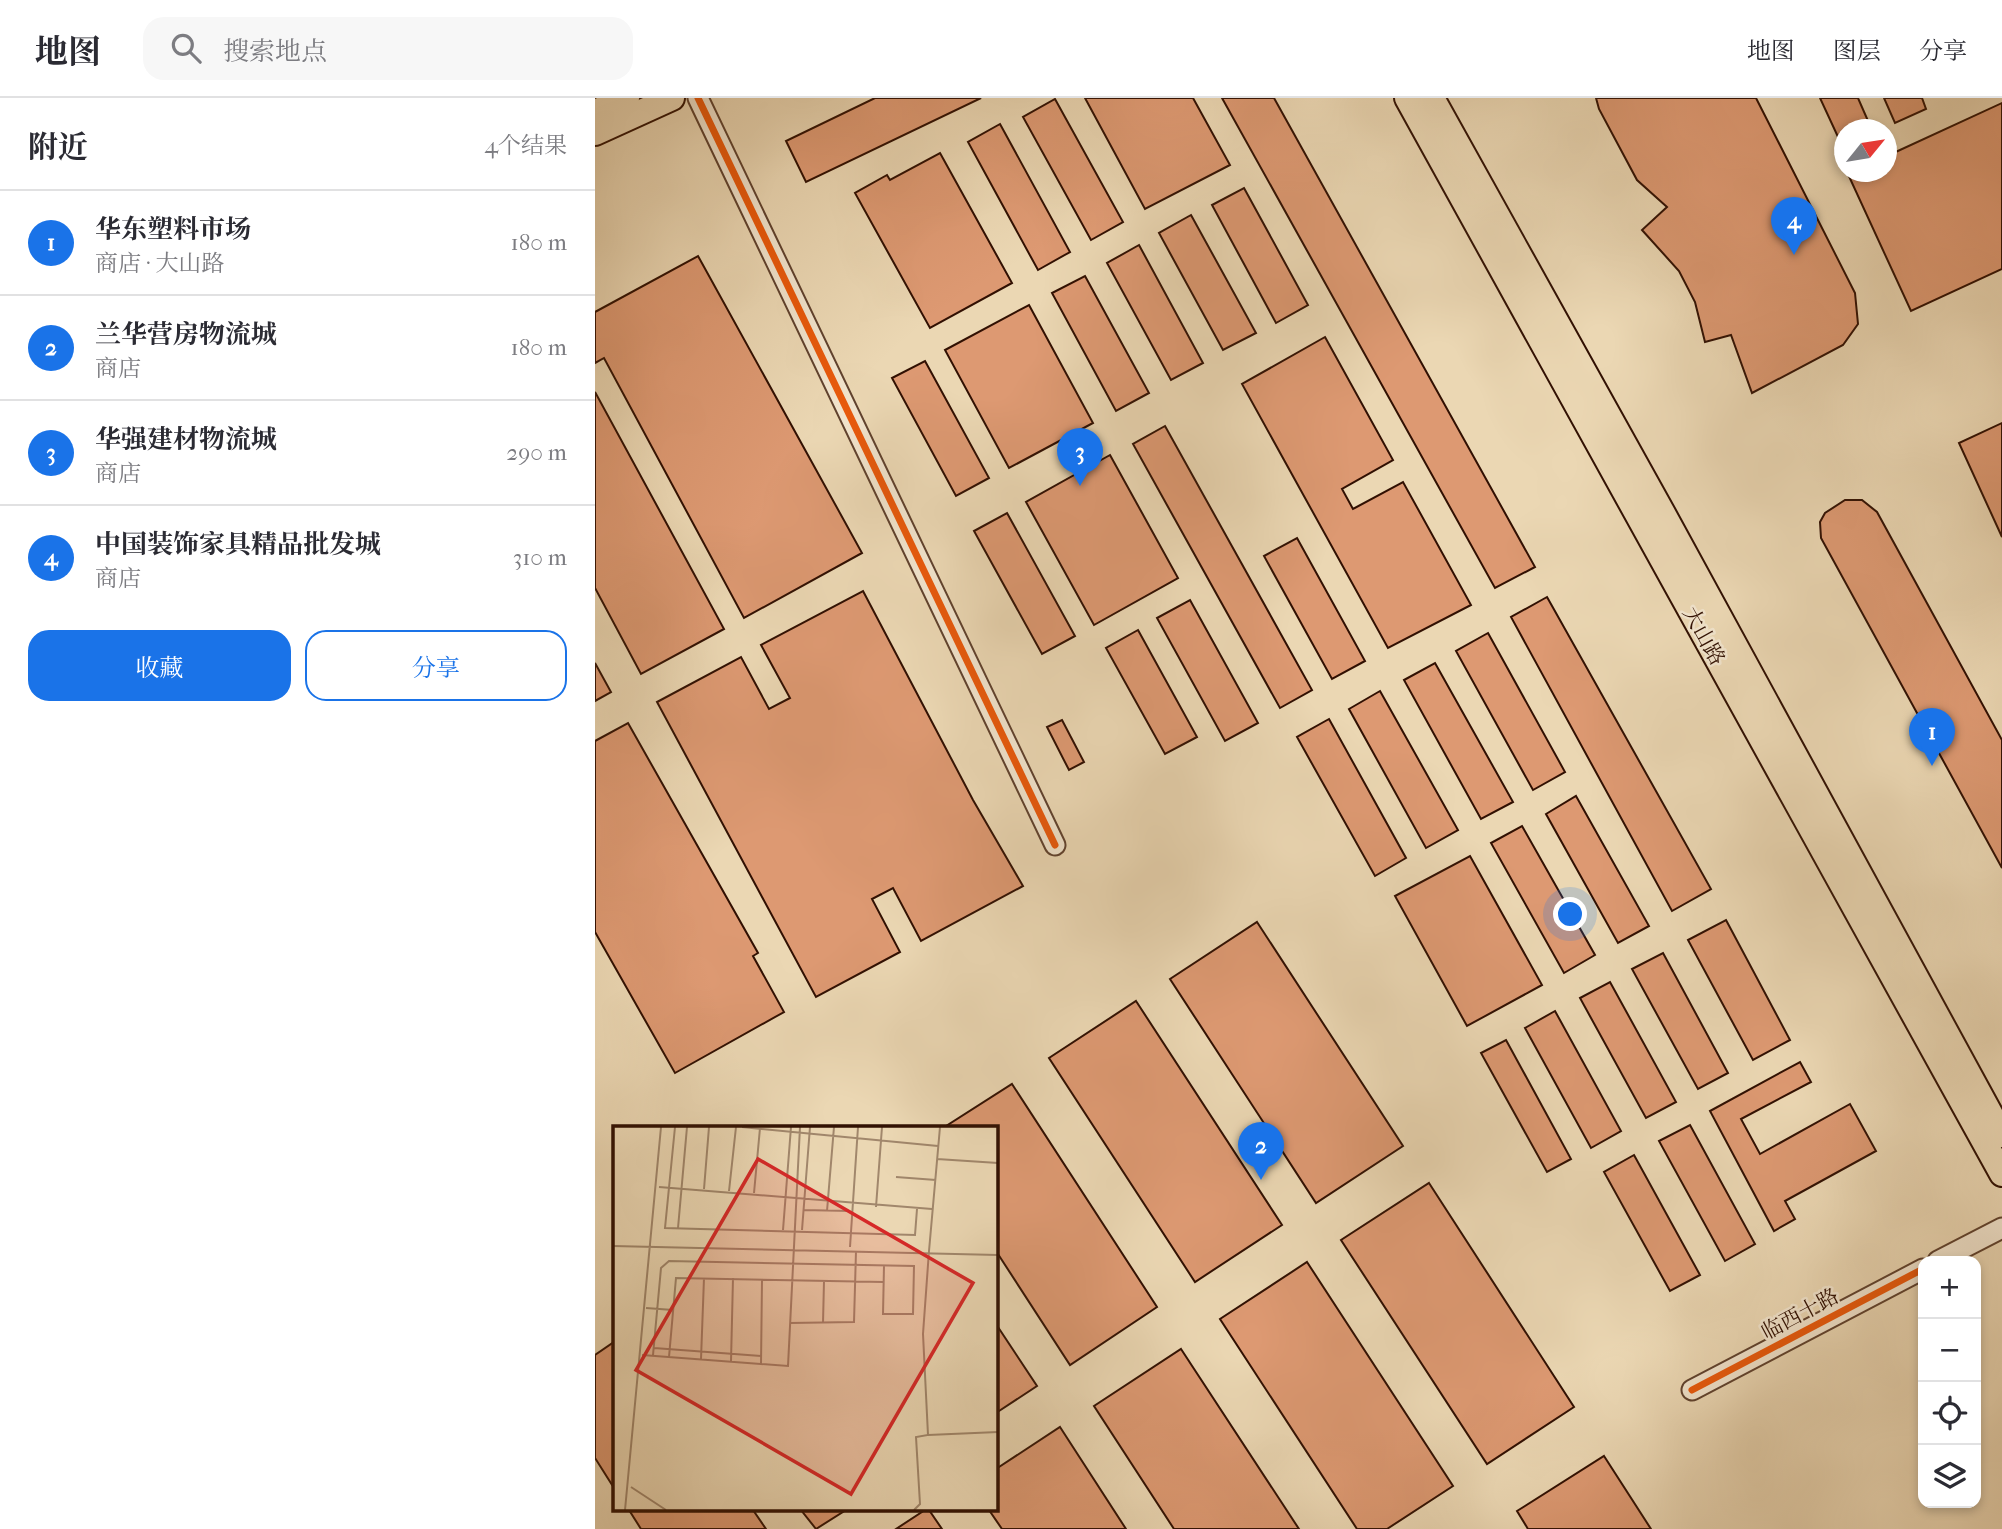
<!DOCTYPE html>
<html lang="zh">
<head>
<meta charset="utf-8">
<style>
  :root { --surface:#fff; --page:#f7f7f7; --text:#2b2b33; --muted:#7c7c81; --line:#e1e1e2; --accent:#1a73e8 }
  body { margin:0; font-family:"IM FELL French Canon","Noto Serif SC",serif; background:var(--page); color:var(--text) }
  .controls { position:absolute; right:21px; bottom:21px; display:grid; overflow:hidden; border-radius:14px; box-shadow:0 4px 10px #0003 }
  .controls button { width:63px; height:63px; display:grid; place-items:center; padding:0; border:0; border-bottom:2px solid var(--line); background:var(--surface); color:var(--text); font:35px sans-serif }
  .compass { position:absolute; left:1239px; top:21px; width:63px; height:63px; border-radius:50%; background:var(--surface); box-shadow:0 4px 10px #0003; rotate:60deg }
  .you { position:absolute; left:976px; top:817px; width:24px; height:24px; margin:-18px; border:5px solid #fff; border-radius:50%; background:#1a73e8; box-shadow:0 0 0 10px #1a73e833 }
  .badge { display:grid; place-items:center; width:46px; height:46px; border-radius:50%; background:var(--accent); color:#fff; font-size:23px; font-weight:700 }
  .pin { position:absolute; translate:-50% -58px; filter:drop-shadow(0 2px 4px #0008) }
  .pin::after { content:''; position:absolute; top:37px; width:24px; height:21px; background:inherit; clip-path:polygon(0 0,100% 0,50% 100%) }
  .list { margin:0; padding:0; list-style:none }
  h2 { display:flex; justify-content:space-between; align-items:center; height:91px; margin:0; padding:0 28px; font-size:30px }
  h2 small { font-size:23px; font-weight:400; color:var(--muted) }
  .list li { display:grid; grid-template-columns:46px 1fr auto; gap:21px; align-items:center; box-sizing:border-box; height:105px; padding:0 28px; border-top:2px solid var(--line) }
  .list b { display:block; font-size:26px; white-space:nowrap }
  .list p { margin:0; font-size:23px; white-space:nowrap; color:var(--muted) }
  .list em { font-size:23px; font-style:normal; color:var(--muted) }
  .actions { display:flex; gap:14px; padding:21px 28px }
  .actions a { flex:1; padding:16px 0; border:2px solid var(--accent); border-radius:21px; text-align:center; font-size:24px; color:var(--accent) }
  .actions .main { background:var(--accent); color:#fff }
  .icon { flex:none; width:38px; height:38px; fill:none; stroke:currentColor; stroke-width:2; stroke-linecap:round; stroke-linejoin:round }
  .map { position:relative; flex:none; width:1407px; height:1431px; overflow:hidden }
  header { display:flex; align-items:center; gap:42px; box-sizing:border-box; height:98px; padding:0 35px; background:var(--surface); border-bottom:2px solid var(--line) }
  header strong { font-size:33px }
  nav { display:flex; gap:38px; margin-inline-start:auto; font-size:24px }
  .search { width:490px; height:63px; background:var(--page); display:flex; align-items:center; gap:18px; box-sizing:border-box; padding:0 24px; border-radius:21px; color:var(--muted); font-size:26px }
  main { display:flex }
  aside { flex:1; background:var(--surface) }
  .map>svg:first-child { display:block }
</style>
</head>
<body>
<header>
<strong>地图</strong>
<div class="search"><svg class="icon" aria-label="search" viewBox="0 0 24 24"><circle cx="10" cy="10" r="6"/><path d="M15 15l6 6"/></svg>搜索地点</div>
<nav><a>地图</a><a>图层</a><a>分享</a></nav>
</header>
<main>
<aside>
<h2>附近<small>4个结果</small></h2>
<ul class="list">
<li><span class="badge">1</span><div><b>华东塑料市场</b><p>商店 · 大山路</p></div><em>180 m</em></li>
<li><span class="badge">2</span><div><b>兰华营房物流城</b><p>商店</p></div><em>180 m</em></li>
<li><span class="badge">3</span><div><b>华强建材物流城</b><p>商店</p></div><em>290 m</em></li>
<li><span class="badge">4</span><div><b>中国装饰家具精品批发城</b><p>商店</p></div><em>310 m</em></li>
</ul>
<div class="actions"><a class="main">收藏</a><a>分享</a></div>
</aside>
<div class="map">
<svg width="1407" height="1431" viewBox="0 0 1407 1431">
  <rect width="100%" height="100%" fill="#ebd7b3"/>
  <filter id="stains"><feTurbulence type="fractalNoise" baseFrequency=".00286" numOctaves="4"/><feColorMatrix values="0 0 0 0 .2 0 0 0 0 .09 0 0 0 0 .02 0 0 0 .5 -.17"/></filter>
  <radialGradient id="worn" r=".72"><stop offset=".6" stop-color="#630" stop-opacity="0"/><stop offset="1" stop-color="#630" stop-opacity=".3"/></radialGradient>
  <g fill="#dd9972" stroke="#311002" stroke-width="2">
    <polygon points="280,0 386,0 211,84 191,43"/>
    <polygon points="490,0 598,0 635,67 550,111"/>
    <polygon points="627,0 679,0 940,469 900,490"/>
    <polygon points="1001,0 1161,0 1260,195 1263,226 1248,247 1157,295 1136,237 1110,244 1100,204 1084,173 1047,132 1072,109 1042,82 1004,11"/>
    <polygon points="1225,0 1263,0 1277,32 1250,32 1250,54"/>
    <polygon points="1289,0 1327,0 1331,11 1300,25"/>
    <polygon points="460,1 528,124 496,142 428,19"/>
    <polygon points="1407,5 1407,171 1316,213 1252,74 1292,74 1292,58"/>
    <polygon points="405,26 475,154 443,172 373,44"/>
    <polygon points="345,55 417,185 335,230 260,95 292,77 295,82"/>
    <polygon points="649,90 713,207 681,225 617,107"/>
    <polygon points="596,117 661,235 628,252 564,135"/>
    <polygon points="544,147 608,265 576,282 512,165"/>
    <polygon points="103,158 267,455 149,520 9,260 0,265 0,214"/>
    <polygon points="490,178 554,295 521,313 457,195"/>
    <polygon points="434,207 498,325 414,370 350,252"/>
    <polygon points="730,239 798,362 747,391 758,411 808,384 876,507 793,550 647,286"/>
    <polygon points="330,263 394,380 361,398 297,280"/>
    <polygon points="0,294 129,531 46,576 0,490"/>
    <polygon points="1407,325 1407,439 1364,345"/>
    <polygon points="570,328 717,592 685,610 538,346"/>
    <polygon points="515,357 583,480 499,527 431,404"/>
    <polygon points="1250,402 1267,402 1282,414 1407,642 1407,770 1226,440 1225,424 1230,415"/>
    <polygon points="412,415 480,538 447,556 379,433"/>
    <polygon points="702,440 770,563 737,581 669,458"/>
    <polygon points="268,493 378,702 428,788 326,843 298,790 277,801 305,854 221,899 62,604 146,559 174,611 195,600 166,547"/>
    <polygon points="952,499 1116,791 1077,813 916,519"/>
    <polygon points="595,502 663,625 630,643 562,520"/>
    <polygon points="543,532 602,639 570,656 511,550"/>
    <polygon points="893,535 970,674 938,692 861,553"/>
    <polygon points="0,565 16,594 0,603"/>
    <polygon points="840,565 918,704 886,721 809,582"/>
    <polygon points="785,593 863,732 831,750 754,611"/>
    <polygon points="734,621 811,760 780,778 702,639"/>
    <polygon points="467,622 489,664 474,672 452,629"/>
    <polygon points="33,625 163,855 158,858 189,914 80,975 0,834 0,643"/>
    <polygon points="981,698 1054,828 1023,845 951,716"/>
    <polygon points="927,728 1000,857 969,875 896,745"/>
    <polygon points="875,758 947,887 872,928 800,798"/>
    <polygon points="1131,822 1195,942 1158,962 1093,842"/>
    <polygon points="662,824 808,1048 721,1105 575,881"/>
    <polygon points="1068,855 1133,975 1103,991 1037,871"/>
    <polygon points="1015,884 1081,1004 1051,1020 985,900"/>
    <polygon points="541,903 687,1127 600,1184 454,960"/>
    <polygon points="960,913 1026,1033 996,1050 930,930"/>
    <polygon points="911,942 976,1061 952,1074 886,955"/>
    <polygon points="1205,964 1216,984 1146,1021 1165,1056 1255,1006 1281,1053 1190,1103 1200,1121 1179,1133 1115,1013"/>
    <polygon points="417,986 562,1209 475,1267 401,1153 401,1030 348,1030"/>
    <polygon points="1095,1027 1160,1146 1130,1163 1064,1043"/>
    <polygon points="1039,1057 1105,1177 1075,1193 1009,1074"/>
    <polygon points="834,1085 979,1309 892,1366 746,1142"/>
    <polygon points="712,1164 858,1388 792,1431 762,1431 625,1221"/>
    <polygon points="401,1226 442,1288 401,1315"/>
    <polygon points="19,1244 19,1390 0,1360 0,1257"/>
    <polygon points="586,1251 704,1431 579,1431 499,1308"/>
    <polygon points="465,1329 531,1431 407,1431 394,1412 401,1412 401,1371"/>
    <polygon points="1009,1358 1056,1431 933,1431 922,1413"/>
    <polygon points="34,1412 158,1412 171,1431 46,1431"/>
    <polygon points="206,1412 251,1412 221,1431"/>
    <polygon points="330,1412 334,1412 347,1431 301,1431"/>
  </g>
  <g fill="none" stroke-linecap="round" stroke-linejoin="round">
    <g stroke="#60422e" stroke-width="23">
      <g id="tertiary">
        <polyline points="103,0 460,747"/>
        <polyline points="1343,1163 1407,1130"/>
        <polyline points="1097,1292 1328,1171"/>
      </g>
    </g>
    <g stroke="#311002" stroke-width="28">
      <g id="primary">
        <polyline points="812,0 1407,1076"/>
        <polyline points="837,0 1070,419 1407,1037"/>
        <polyline points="0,14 32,0"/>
        <polyline points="0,35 77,0"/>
      </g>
    </g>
    <use href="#tertiary" stroke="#f2e5ce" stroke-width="19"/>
    <use href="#primary" stroke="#ebd7b3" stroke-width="24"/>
    <g stroke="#f2e5ce" stroke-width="11">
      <g id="cycleway">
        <polyline points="103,0 460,747"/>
        <polyline points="1097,1292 1328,1171"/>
      </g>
    </g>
    <use href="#cycleway" stroke="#e8590c" stroke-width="7"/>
  </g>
  <g text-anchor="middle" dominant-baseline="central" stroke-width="5" stroke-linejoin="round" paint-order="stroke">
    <g font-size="21" fill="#311002" stroke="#f2e5ce">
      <text transform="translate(1109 538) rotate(61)">大山路</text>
      <text transform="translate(1205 1216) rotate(-28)">临西十路</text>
    </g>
  </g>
  <g transform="translate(18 1028)">
    <rect width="385" height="385" fill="#ebd7b3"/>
    <path fill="none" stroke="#a1876c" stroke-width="2" d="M62,1L52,102L302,109L304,83M129,1L325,20M324,33L385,37M283,51L323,54M46,61L319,83M91,63L96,1M116,65L123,1M141,67L147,2M263,81L269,1M190,84L237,85M214,85L221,1M65,102L74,1M170,104L178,1M189,104L197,1M0,120L385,129M237,121L245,1M316,125L327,1M33,182L60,184M177,197L241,196L243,125M210,197L211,155M41,222L148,230M29,229L175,240L187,1M40,229L48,142L56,135L301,140L300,188H270L271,140M56,231L63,152L270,156M88,233L91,152M118,235L120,152M148,238L149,154M315,309L385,306M18,361L53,384M12,384L48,1M301,384L307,378L303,311L315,309L310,208L316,125"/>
    <path fill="#d62828" fill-opacity="0.15" stroke="#d62828" stroke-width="3.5" d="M145,33L360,157L238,368L23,244Z"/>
    <rect width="385" height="385" fill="none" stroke="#311002" stroke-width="3.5"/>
  </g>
  <rect width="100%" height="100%" filter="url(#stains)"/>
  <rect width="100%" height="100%" fill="url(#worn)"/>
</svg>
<div class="controls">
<button>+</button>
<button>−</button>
<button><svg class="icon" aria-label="locate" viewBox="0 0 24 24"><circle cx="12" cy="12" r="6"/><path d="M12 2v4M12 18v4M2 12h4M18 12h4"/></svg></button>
<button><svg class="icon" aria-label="layers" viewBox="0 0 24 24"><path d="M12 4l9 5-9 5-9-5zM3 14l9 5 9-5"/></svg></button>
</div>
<svg class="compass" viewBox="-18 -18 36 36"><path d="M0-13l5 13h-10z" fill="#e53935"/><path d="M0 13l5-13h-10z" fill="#7c7c81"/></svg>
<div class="you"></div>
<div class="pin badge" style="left:1337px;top:668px">1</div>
<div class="pin badge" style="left:666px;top:1082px">2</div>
<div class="pin badge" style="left:485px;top:388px">3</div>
<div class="pin badge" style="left:1199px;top:157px">4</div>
</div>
</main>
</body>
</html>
